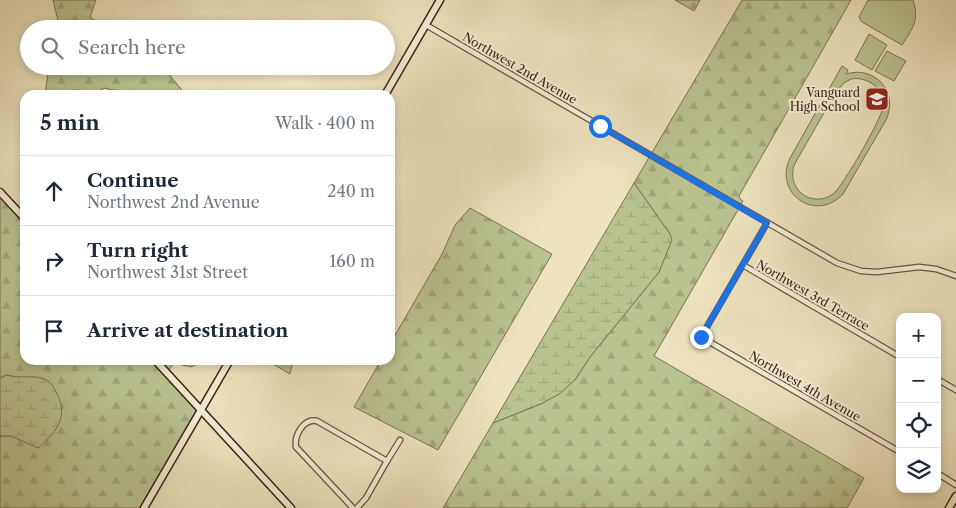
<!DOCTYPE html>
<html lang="en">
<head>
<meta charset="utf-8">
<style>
  :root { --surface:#fff; --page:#f2f2f3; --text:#1f2937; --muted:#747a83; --line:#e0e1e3 }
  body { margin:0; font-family:"Libre Caslon Text",serif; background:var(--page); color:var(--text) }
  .controls { position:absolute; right:15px; bottom:15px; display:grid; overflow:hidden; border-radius:10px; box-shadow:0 2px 8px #0003 }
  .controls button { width:45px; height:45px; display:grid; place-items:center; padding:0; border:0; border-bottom:1px solid var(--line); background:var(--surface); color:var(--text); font:25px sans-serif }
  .stop { position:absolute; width:15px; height:15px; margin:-11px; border:4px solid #1a73e8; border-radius:50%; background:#fff }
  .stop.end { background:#1a73e8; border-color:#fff; box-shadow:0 1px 5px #0008 }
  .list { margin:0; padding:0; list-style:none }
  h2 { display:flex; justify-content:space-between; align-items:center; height:65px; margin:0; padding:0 20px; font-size:21px }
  h2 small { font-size:16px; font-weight:400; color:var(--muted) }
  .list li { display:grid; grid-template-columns:32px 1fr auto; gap:15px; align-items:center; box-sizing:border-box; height:70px; padding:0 20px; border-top:1px solid var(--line) }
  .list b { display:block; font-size:19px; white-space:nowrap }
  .list p { margin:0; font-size:16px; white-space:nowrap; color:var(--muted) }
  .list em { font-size:16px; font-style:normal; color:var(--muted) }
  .icon { flex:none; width:28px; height:28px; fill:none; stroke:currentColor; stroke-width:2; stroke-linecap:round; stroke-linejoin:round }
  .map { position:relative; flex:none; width:956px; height:508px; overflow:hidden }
  .search { position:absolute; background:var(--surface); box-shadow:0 2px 8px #0003; left:20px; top:20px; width:375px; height:55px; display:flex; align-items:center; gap:12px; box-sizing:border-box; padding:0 18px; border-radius:28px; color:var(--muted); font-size:19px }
  .panel { position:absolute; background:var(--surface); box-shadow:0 2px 8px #0003; left:20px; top:90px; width:375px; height:275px; border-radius:15px }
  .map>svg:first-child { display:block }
</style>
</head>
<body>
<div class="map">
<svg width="956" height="508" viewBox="0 0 956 508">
  <defs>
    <pattern id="forest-firs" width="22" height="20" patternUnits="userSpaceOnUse" patternTransform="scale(1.25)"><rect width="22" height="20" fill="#b9c390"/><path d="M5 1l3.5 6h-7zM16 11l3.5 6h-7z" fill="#a0a77b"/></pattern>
    <pattern id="wetland-marsh" width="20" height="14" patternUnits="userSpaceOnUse" patternTransform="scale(1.25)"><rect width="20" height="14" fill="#b9c390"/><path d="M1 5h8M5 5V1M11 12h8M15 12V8" fill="none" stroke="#a0a77b"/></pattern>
  </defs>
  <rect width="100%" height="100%" fill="#ede3be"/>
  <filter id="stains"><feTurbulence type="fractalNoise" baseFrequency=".004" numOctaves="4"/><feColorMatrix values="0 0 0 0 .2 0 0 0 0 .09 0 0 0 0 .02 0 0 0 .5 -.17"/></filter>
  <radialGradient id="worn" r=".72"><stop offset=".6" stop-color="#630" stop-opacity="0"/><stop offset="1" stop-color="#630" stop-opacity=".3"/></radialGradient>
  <g fill="url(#forest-firs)" stroke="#7c7352">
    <polygon points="53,0 96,0 90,17 108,29 60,29"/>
    <polygon points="675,0 700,0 694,11"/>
    <polygon points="742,0 851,0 739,196 740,199 743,201 654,356 864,478 847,508 443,508 493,423 543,403 575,380 590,357 659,272 670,234 634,183"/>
    <polygon points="51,66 162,66 186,95 134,95 104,88 93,95 45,95 48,73"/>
    <polygon points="0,196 25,223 25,360 151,360 197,410 140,508 0,508 0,436 11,436 38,447 41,378 16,378 7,375 0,378"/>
    <polygon points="470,208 552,254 438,450 354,407 381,360 390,360 390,344 442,254 455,225"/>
    <polygon points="159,360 206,360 191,367 174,363 169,370"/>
    <polygon points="266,360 293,360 290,374"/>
  </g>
  <g fill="url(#wetland-marsh)" stroke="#7c7352">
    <polygon points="634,183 670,234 672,240 659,272 590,357 575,380 559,394 543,403 493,423"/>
    <path d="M7,375C20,379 32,375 41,378C50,380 54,387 57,394C69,418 56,432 38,448L11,436H0V378Z"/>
  </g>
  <g fill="#b9c390" stroke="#7c7352" fill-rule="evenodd">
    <path d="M868,0H913C920,20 912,29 902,45L862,22L859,17Z"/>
    <polygon points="869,34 887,45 872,70 855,60"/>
    <polygon points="887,51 906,61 894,81 875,71"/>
    <path d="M842,66L848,70L846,74C875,65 899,92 886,120L843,194C816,223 773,194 790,158ZM851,79C868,76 885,89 883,107C882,118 842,188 833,194C824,201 810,201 801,193C793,186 791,175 794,165L836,92L844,83Z"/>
  </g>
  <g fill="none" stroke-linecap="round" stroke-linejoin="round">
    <g stroke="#6a533e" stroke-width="7">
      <g id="street">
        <polyline points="426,25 837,263 861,271 877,272 919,267 936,269 956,276"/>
        <polyline points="767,223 701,337 900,452"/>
        <polyline points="743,265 900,357"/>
        <polyline points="937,379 956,390"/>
        <polyline points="387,461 400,440"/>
        <polyline points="937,473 956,485"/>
        <path d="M353,508L296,447C294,435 304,418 317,421L387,461L366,498L357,508"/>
      </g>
    </g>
    <g stroke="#3e2313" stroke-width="9">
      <g id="secondary">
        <polyline points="385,95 440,0"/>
        <polyline points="0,192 25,219"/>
        <polyline points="155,360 291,508"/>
        <polyline points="144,508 230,360"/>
        <polyline points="949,508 956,496"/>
      </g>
    </g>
    <use href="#street" stroke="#f3edd5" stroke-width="4.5"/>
    <use href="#secondary" stroke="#f3edd5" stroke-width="6"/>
  </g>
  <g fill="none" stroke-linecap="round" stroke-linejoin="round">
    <polyline stroke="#1a73e8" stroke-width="6" points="600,126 767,223 701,337"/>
  </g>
  <defs>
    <g id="school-square" transform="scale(1.25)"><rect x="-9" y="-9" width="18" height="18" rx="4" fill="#8f2418" stroke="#f3edd5"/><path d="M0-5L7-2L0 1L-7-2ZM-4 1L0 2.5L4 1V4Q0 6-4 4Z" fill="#fff"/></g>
  </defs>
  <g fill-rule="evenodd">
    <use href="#school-square" x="877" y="99"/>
  </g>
  <g text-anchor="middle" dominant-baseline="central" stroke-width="4" stroke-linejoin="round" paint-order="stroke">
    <g font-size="12" fill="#3e2313" stroke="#f3edd5">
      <text transform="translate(520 68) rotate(30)">Northwest 2nd Avenue</text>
      <text transform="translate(813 295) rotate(30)">Northwest 3rd Terrace</text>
      <text transform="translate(805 386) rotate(30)">Northwest 4th Avenue</text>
    </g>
    <g font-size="12" fill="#3e2313" stroke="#f3edd5" text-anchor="end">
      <text x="860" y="92">Vanguard<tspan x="860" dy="14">High School</tspan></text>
    </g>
  </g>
  <rect width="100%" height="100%" filter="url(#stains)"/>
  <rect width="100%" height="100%" fill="url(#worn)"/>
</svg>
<div class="controls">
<button>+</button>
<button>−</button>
<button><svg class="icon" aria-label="locate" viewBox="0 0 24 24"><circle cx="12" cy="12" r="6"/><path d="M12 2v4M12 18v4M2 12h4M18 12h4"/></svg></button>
<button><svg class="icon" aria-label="layers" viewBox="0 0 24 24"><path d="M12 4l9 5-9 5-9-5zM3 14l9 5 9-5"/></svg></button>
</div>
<div class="stop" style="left:600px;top:126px"></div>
<div class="stop end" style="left:701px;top:337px"></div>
<div class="search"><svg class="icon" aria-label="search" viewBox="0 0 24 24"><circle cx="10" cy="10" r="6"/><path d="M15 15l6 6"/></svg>Search here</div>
<section class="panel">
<h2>5 min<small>Walk · 400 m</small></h2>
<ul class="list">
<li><svg class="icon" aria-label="ahead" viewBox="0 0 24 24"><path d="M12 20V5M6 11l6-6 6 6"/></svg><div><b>Continue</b><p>Northwest 2nd Avenue</p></div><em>240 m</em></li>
<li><svg class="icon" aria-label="right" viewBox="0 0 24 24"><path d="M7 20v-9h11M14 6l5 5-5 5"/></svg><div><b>Turn right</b><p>Northwest 31st Street</p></div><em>160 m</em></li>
<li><svg class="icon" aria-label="arrive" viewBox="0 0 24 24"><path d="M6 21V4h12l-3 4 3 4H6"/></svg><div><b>Arrive at destination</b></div></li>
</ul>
</section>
</div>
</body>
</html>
